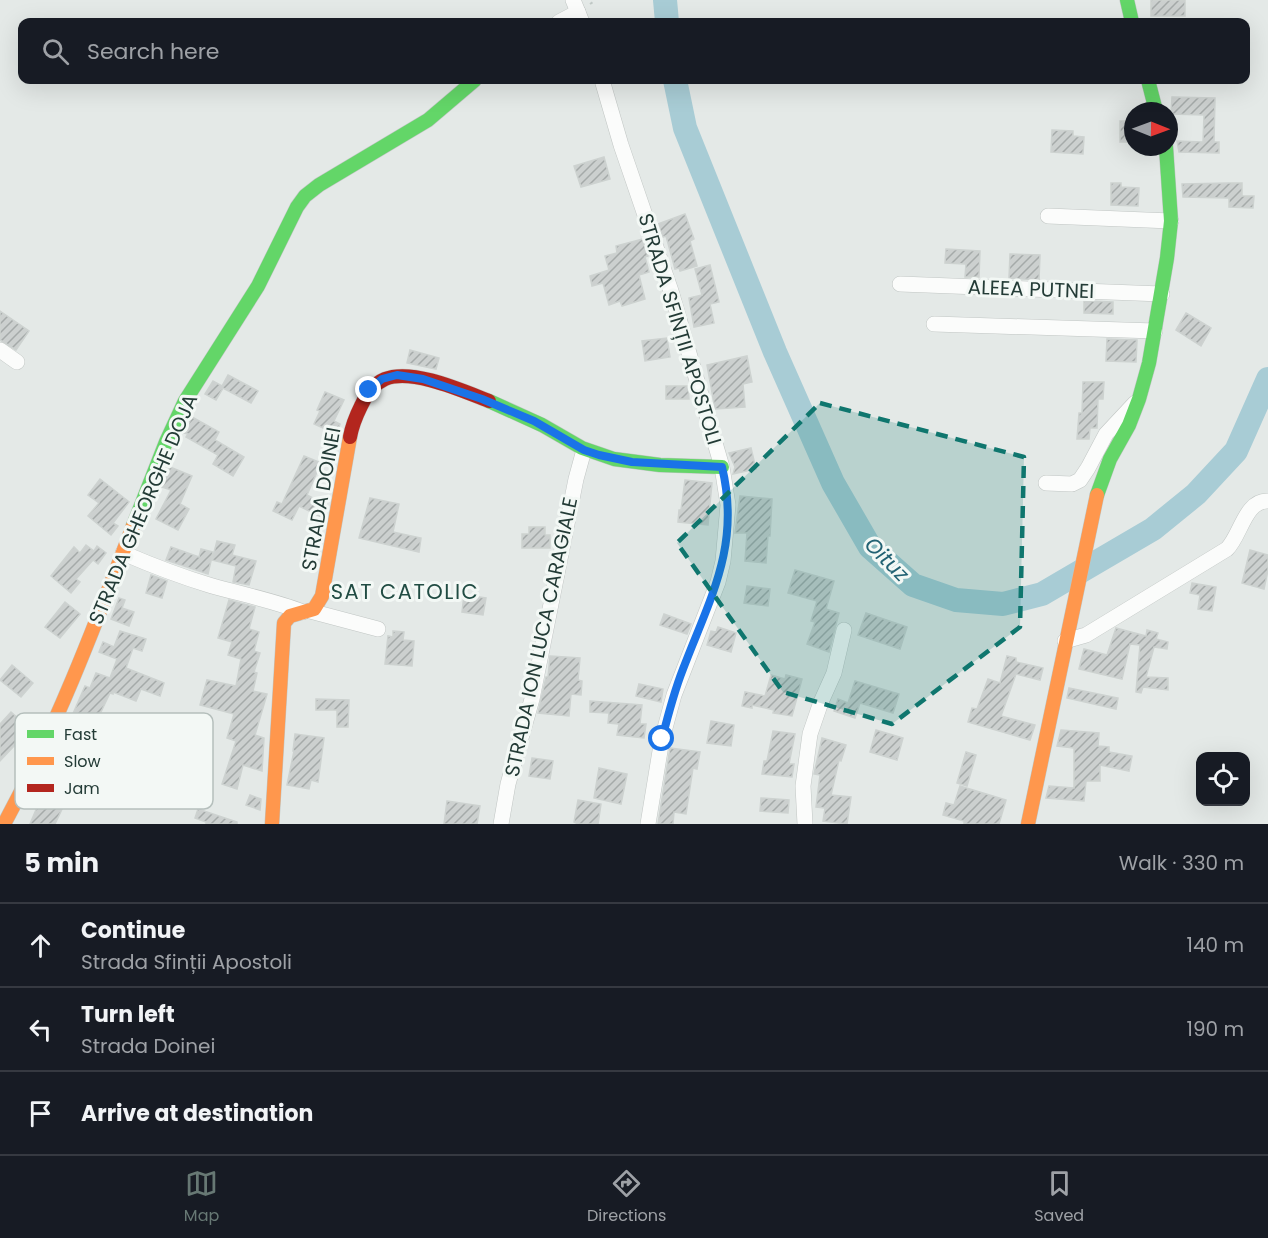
<!DOCTYPE html>
<html lang="en">
<head>
<meta charset="utf-8">
<style>
  :root { --surface:#171b24; --page:#242831; --text:#f1f3f6; --muted:#9ea1a6; --line:#363941; --accent:#677874 }
  body { margin:0; font-family:Poppins,sans-serif; background:var(--page); color:var(--text) }
  .controls { position:absolute; right:18px; bottom:18px; display:grid; overflow:hidden; border-radius:12px; box-shadow:0 6px 24px #0002 }
  .controls button { width:54px; height:54px; display:grid; place-items:center; padding:0; border:0; border-bottom:2px solid var(--line); background:var(--surface); color:var(--text); font:30px sans-serif }
  .compass { position:absolute; left:1124px; top:102px; width:54px; height:54px; border-radius:50%; background:var(--surface); box-shadow:0 6px 24px #0002; rotate:91deg }
  .stop { position:absolute; width:18px; height:18px; margin:-14px; border:4px solid #1a73e8; border-radius:50%; background:#fff }
  .stop.end { background:#1a73e8; border-color:#fff; box-shadow:0 2px 6px #0008 }
  .list { margin:0; padding:0; list-style:none }
  h2 { display:flex; justify-content:space-between; align-items:center; height:78px; margin:0; padding:0 24px; font-size:26px }
  h2 small { font-size:20px; font-weight:400; color:var(--muted) }
  .list li { display:grid; grid-template-columns:39px 1fr auto; gap:18px; align-items:center; box-sizing:border-box; height:84px; padding:0 24px; border-top:2px solid var(--line) }
  .list b { display:block; font-size:22px; white-space:nowrap }
  .list p { margin:0; font-size:20px; white-space:nowrap; color:var(--muted) }
  .list em { font-size:20px; font-style:normal; color:var(--muted) }
  .icon { flex:none; width:33px; height:33px; fill:none; stroke:currentColor; stroke-width:2; stroke-linecap:round; stroke-linejoin:round }
  .map { position:relative; flex:none; width:1268px; height:824px; overflow:hidden }
  .search { position:absolute; background:var(--surface); box-shadow:0 6px 24px #0002; left:18px; right:18px; top:18px; height:66px; display:flex; align-items:center; gap:15px; box-sizing:border-box; padding:0 21px; border-radius:12px; color:var(--muted); font-size:22px }
  .sheet { height:330px; background:var(--surface) }
  nav { display:flex; justify-content:space-around; align-items:center; box-sizing:border-box; height:84px; border-top:2px solid var(--line); background:var(--surface); font-size:16px; color:var(--muted) }
  nav a { display:grid; justify-items:center; gap:3px }
  nav .on { color:var(--accent) }
  .map>svg:first-child { display:block }
</style>
</head>
<body>
<div class="map">
<svg width="1268" height="824" viewBox="0 0 1268 824">
  <defs>
    <pattern id="building-hatch" width="6" height="6" patternUnits="userSpaceOnUse" patternTransform="scale(1.5)"><rect width="6" height="6" fill="#ccd0cf"/><path d="M-1 1l2-2M0 6l6-6M5 7l2-2" fill="none" stroke="#a5aaa9"/></pattern>
  </defs>
  <rect width="100%" height="100%" fill="#e4e9e7"/>
  <g fill="none" stroke-linecap="round" stroke-linejoin="round">
    <g stroke="#a8ccd5" stroke-width="24">
      <polyline points="665,0 667,22"/>
      <polyline points="675,80 685,128 775,352 833,483 870,547 913,585 956,600 1003,604 1042,594 1153,529 1196,494 1236,451 1268,379"/>
    </g>
  </g>
  <g fill="url(#building-hatch)" stroke="#cdd2d0" stroke-width="1.5">
    <rect x="1151" y="0" width="34" height="16"/>
    <polygon points="1172,97 1215,98 1214,142 1219,142 1219,153 1179,152 1177,141 1203,142 1204,115 1171,114"/>
    <rect x="1120" y="121" width="13" height="21"/>
    <polygon points="1052,130 1073,131 1073,136 1084,137 1083,154 1051,152"/>
    <polygon points="604,157 610,179 581,187 574,166"/>
    <polygon points="1111,183 1121,183 1121,187 1139,188 1138,206 1111,205"/>
    <polygon points="1229,183 1242,183 1242,196 1254,196 1253,208 1229,207 1229,198 1183,197 1182,184"/>
    <polygon points="685,214 694,239 690,241 697,266 680,271 679,268 675,269 666,236 663,237 658,224"/>
    <polygon points="643,239 648,256 645,257 649,272 639,275 645,299 622,306 620,301 609,305 603,283 592,286 590,276 609,270 605,256 617,253 616,246"/>
    <polygon points="946,249 980,251 979,277 965,277 966,264 945,263"/>
    <polygon points="1010,254 1040,255 1039,280 1009,278"/>
    <polygon points="710,265 719,302 710,304 714,323 694,327 689,298 702,295 695,269"/>
    <polygon points="1084,301 1113,302 1113,314 1084,313"/>
    <polygon points="0,311 29,331 16,350 0,340"/>
    <polygon points="1186,313 1211,328 1201,346 1176,330"/>
    <polygon points="667,338 670,357 645,361 642,341"/>
    <polygon points="1107,339 1137,340 1136,362 1106,361"/>
    <polygon points="410,350 439,358 436,369 407,363"/>
    <polygon points="747,356 752,382 743,384 745,407 715,409 707,365"/>
    <polygon points="228,375 258,391 251,403 223,388 216,400 205,394 213,381 222,386"/>
    <polygon points="1083,382 1104,382 1103,399 1098,399 1097,428 1090,428 1089,439 1077,439 1079,413 1082,413"/>
    <polygon points="666,386 688,386 689,399 666,399"/>
    <polygon points="325,392 344,400 334,421 340,424 336,434 314,424 320,411 317,410"/>
    <polygon points="192,417 219,432 215,440 244,457 233,476 213,464 218,455 186,437 188,434 184,433"/>
    <polygon points="751,448 756,469 733,474 735,467 729,453"/>
    <polygon points="304,456 321,463 307,495 326,505 323,518 299,506 292,520 273,511 277,502 282,504"/>
    <polygon points="170,467 192,476 180,504 189,509 178,530 156,519 171,490 162,487"/>
    <polygon points="100,479 129,502 113,523 118,526 111,535 88,516 99,503 88,495"/>
    <polygon points="685,480 712,483 708,525 678,522 679,510 681,510"/>
    <polygon points="740,496 772,499 770,536 768,536 766,563 745,561 747,533 735,533"/>
    <polygon points="370,498 399,504 393,532 421,538 419,552 359,538"/>
    <polygon points="529,527 545,527 545,535 550,535 550,548 522,548 522,534 529,534"/>
    <polygon points="217,541 235,545 232,555 256,561 249,585 233,582 236,566 212,560"/>
    <polygon points="86,545 94,551 97,546 106,553 98,564 93,560 76,579 80,582 71,593 51,576 74,547 80,553"/>
    <polygon points="171,547 199,557 201,549 213,552 208,574 166,560"/>
    <polygon points="1250,550 1268,555 1268,570 1264,589 1242,583"/>
    <polygon points="795,570 834,581 826,609 839,613 829,652 807,644 815,622 811,621 817,601 788,593"/>
    <polygon points="151,575 167,581 162,598 146,593"/>
    <polygon points="1192,583 1216,587 1212,611 1198,609 1200,595 1190,593"/>
    <polygon points="747,586 770,589 768,606 744,603"/>
    <polygon points="464,595 486,598 483,615 462,612"/>
    <polygon points="119,598 125,600 122,608 134,612 129,626 111,619"/>
    <polygon points="229,600 255,607 249,629 259,632 254,651 260,653 254,672 257,673 253,691 267,694 255,735 264,738 262,771 243,765 237,789 222,784 236,741 227,738 234,714 200,705 207,680 236,686 241,659 228,655 232,642 218,638"/>
    <polygon points="65,602 80,614 60,638 45,627"/>
    <polygon points="866,613 907,627 900,649 858,635"/>
    <polygon points="664,614 691,624 687,634 660,625"/>
    <polygon points="718,627 736,633 731,652 707,645 711,631 716,632"/>
    <polygon points="1116,628 1146,636 1147,630 1158,633 1156,639 1168,642 1167,649 1154,647 1146,677 1168,678 1168,690 1143,687 1141,693 1136,692 1140,645 1130,644 1122,679 1079,669 1084,649 1107,655"/>
    <polygon points="120,631 146,639 142,651 133,648 126,668 164,683 160,696 141,689 136,701 113,692 113,694 110,693 100,714 107,717 92,749 110,757 104,772 99,770 93,788 84,784 81,791 72,788 55,824 30,824 43,793 37,790 43,779 54,784 65,756 55,752 62,738 67,740 77,719 72,716 85,686 90,688 96,673 110,678 117,659 99,652 103,642 114,647"/>
    <polygon points="393,631 404,632 403,640 414,641 412,666 385,664 388,636 393,637"/>
    <polygon points="550,656 580,658 578,680 582,681 581,695 571,694 569,716 538,713 546,677 548,677"/>
    <polygon points="1007,656 1016,658 1016,662 1043,668 1040,680 1016,674 1001,716 1035,725 1030,740 968,722 972,708 977,709 988,679 1000,683"/>
    <polygon points="12,665 33,683 21,697 0,680"/>
    <polygon points="771,675 785,679 786,675 802,679 792,716 773,713 774,710 752,705 752,708 742,706 745,692 765,696"/>
    <polygon points="855,681 899,694 893,713 860,703 855,718 834,711 838,699 848,703"/>
    <polygon points="639,684 663,689 661,702 636,696"/>
    <polygon points="1069,688 1118,698 1116,709 1067,698"/>
    <polygon points="316,699 349,700 348,727 337,727 337,710 316,710"/>
    <polygon points="590,701 642,705 640,724 646,724 644,738 617,735 619,724 608,723 609,713 590,712"/>
    <polygon points="11,712 30,729 0,761 0,724"/>
    <polygon points="711,721 734,725 731,746 707,743"/>
    <polygon points="876,730 903,738 897,760 870,752"/>
    <polygon points="1061,730 1099,733 1098,746 1109,747 1109,752 1132,756 1129,771 1100,765 1100,781 1086,781 1084,801 1046,798 1049,786 1074,788 1074,748 1057,746"/>
    <polygon points="773,731 795,734 789,764 794,764 792,777 762,774 764,761 767,761"/>
    <polygon points="295,734 324,738 318,782 311,780 309,789 287,785 294,751 293,751"/>
    <polygon points="822,738 846,745 841,761 839,760 831,795 851,797 847,824 823,821 825,808 816,807 820,775 814,774"/>
    <polygon points="670,748 700,752 697,769 693,768 686,814 674,812 673,824 658,824"/>
    <polygon points="966,752 976,755 967,786 957,783"/>
    <polygon points="532,758 553,761 550,779 529,776"/>
    <polygon points="599,768 627,774 621,804 594,798"/>
    <polygon points="960,786 1006,800 999,824 964,824 964,821 943,815 946,803 954,805"/>
    <polygon points="250,795 261,799 260,810 246,805"/>
    <polygon points="761,798 789,800 788,813 760,811"/>
    <polygon points="578,800 601,804 598,824 578,824 574,822"/>
    <polygon points="447,801 480,806 477,824 444,824"/>
    <polygon points="198,809 237,822 237,824 206,824 206,822 195,818"/>
  </g>
  <g fill="none" stroke-linecap="round" stroke-linejoin="round">
    <g stroke="#c1c6c4" stroke-width="16">
      <g id="street">
        <polyline points="573,0 582,22"/>
        <polyline points="559,22 578,12"/>
        <polyline points="602,80 621,145 671,291 722,467 728,505 723,561 718,582 674,695 662,739 648,824"/>
        <polyline points="1048,216 1171,221"/>
        <polyline points="900,284 1162,294"/>
        <polyline points="934,324 1155,331"/>
        <polyline points="0,350 17,362"/>
        <polyline points="1046,483 1072,484 1080,480 1088,468 1106,434 1135,403"/>
        <path d="M123,553C151,565 179,576 209,585C240,594 272,600 303,612"/>
        <polyline points="310,611 378,629"/>
        <path d="M1065,641L1086,635L1227,549C1241,535 1245,500 1268,501"/>
        <polyline points="501,824 508,784 532,699 576,479 584,450"/>
        <polyline points="805,824 803,786 810,734 821,702 834,673 844,630"/>
      </g>
    </g>
    <g stroke="#c0c6c4" stroke-width="15">
      <g id="fast">
        <polyline points="1127,0 1132,22"/>
        <polyline points="1148,80 1156,111"/>
        <polyline points="489,401 542,425 582,448 614,459 660,465 722,467"/>
        <polyline points="1097,495 1110,459 1129,425 1139,399 1149,363 1167,258 1171,221 1166,147"/>
        <polyline points="133,526 166,442 185,401 258,286 297,207 305,196 319,185 428,120 475,80"/>
      </g>
    </g>
    <g stroke="#c0c6c4" stroke-width="15">
      <g id="slow">
        <path d="M4,824C56,728 94,628 133,526"/>
        <polyline points="272,824 284,623 290,616 314,609 322,596 350,437"/>
        <polyline points="1028,824 1097,495"/>
      </g>
    </g>
    <g stroke="#c0c6c4" stroke-width="15">
      <path id="jam" d="M350,437C352,426 356,416 361,406C366,395 373,384 385,379C412,368 463,391 489,401"/>
    </g>
    <polyline stroke="#c1c9c6" stroke-width="2" stroke-dasharray="3 4.5" stroke-linecap="butt" points="590,4 596,0"/>
    <use href="#street" stroke="#fbfcfb" stroke-width="15"/>
    <use href="#fast" stroke="#63d668" stroke-width="14"/>
    <use href="#slow" stroke="#ff974d" stroke-width="14"/>
    <use href="#jam" stroke="#b3261e" stroke-width="14"/>
  </g>
  <g fill="none" stroke-linecap="round" stroke-linejoin="round">
    <path stroke="#1a73e8" stroke-width="8" d="M369,390L382,379L397,375L423,379L482,399L534,421L584,450L599,455L632,462L722,467C741,546 710,598 683,669C674,692 668,715 662,739"/>
  </g>
  <path fill="#0f766e" fill-opacity="0.2" stroke="#0f766e" stroke-width="4.5" stroke-dasharray="12 8" stroke-linejoin="round" d="M820,403L1024,457L1020,627L892,724L783,692L677,543Z"/>
  <g text-anchor="middle" dominant-baseline="central" stroke-width="6" stroke-linejoin="round" paint-order="stroke">
    <g font-size="20" fill="#233b36" stroke="#f3f8f5">
      <text transform="translate(1031 289) rotate(2)">ALEEA PUTNEI</text>
      <text transform="translate(680 329) rotate(73)">STRADA SFINȚII APOSTOLI</text>
      <text transform="translate(321 499) rotate(-80)">STRADA DOINEI</text>
      <text transform="translate(143 509) rotate(-67)">STRADA GHEORGHE DOJA</text>
      <text transform="translate(541 637) rotate(-78)">STRADA ION LUCA CARAGIALE</text>
    </g>
    <g font-size="21" font-style="italic" fill="#226273" stroke="#f3f8f5">
      <text transform="translate(887 559) rotate(45)">Oituz</text>
    </g>
    <g font-size="21" letter-spacing="1.5" fill="#214c43" stroke="#f3f8f5">
      <text x="405" y="591">SAT CATOLIC</text>
    </g>
  </g>
  <rect x="15" y="713" width="198" height="96" rx="9" fill="#f3f8f5" stroke="#b5bfbc" stroke-width="1.5"/>
  <rect x="27" y="730" width="27" height="8" fill="#63d668"/>
  <rect x="27" y="757" width="27" height="8" fill="#ff974d"/>
  <rect x="27" y="784" width="27" height="8" fill="#b3261e"/>
  <g font-size="16" fill="#233b36">
    <text x="64" y="740">Fast</text>
    <text x="64" y="767">Slow</text>
    <text x="64" y="794">Jam</text>
  </g>
</svg>
<div class="controls">
<button><svg class="icon" aria-label="locate" viewBox="0 0 24 24"><circle cx="12" cy="12" r="6"/><path d="M12 2v4M12 18v4M2 12h4M18 12h4"/></svg></button>
</div>
<svg class="compass" viewBox="-18 -18 36 36"><path d="M0-13l5 13h-10z" fill="#e53935"/><path d="M0 13l5-13h-10z" fill="#9ea1a6"/></svg>
<div class="stop" style="left:662px;top:739px"></div>
<div class="stop end" style="left:369px;top:390px"></div>
<div class="search"><svg class="icon" aria-label="search" viewBox="0 0 24 24"><circle cx="10" cy="10" r="6"/><path d="M15 15l6 6"/></svg>Search here</div>
</div>
<section class="sheet">
<h2>5 min<small>Walk · 330 m</small></h2>
<ul class="list">
<li><svg class="icon" aria-label="ahead" viewBox="0 0 24 24"><path d="M12 20V5M6 11l6-6 6 6"/></svg><div><b>Continue</b><p>Strada Sfinții Apostoli</p></div><em>140 m</em></li>
<li><svg class="icon" aria-label="left" viewBox="0 0 24 24"><path d="M17 20v-9H6M10 6l-5 5 5 5"/></svg><div><b>Turn left</b><p>Strada Doinei</p></div><em>190 m</em></li>
<li><svg class="icon" aria-label="arrive" viewBox="0 0 24 24"><path d="M6 21V4h12l-3 4 3 4H6"/></svg><div><b>Arrive at destination</b></div></li>
</ul>
</section>
<nav>
<a class="on"><svg class="icon" aria-label="map" viewBox="0 0 24 24"><path d="M3 6l6-2 6 2 6-2v14l-6 2-6-2-6 2zM9 4v14M15 6v14"/></svg>Map</a>
<a><svg class="icon" aria-label="directions" viewBox="0 0 24 24"><path d="M12 3l9 9-9 9-9-9zM9 14v-3h6M13 9l2 2-2 2"/></svg>Directions</a>
<a><svg class="icon" aria-label="saved" viewBox="0 0 24 24"><path d="M7 4h10v16l-5-4-5 4z"/></svg>Saved</a>
</nav>
</body>
</html>
